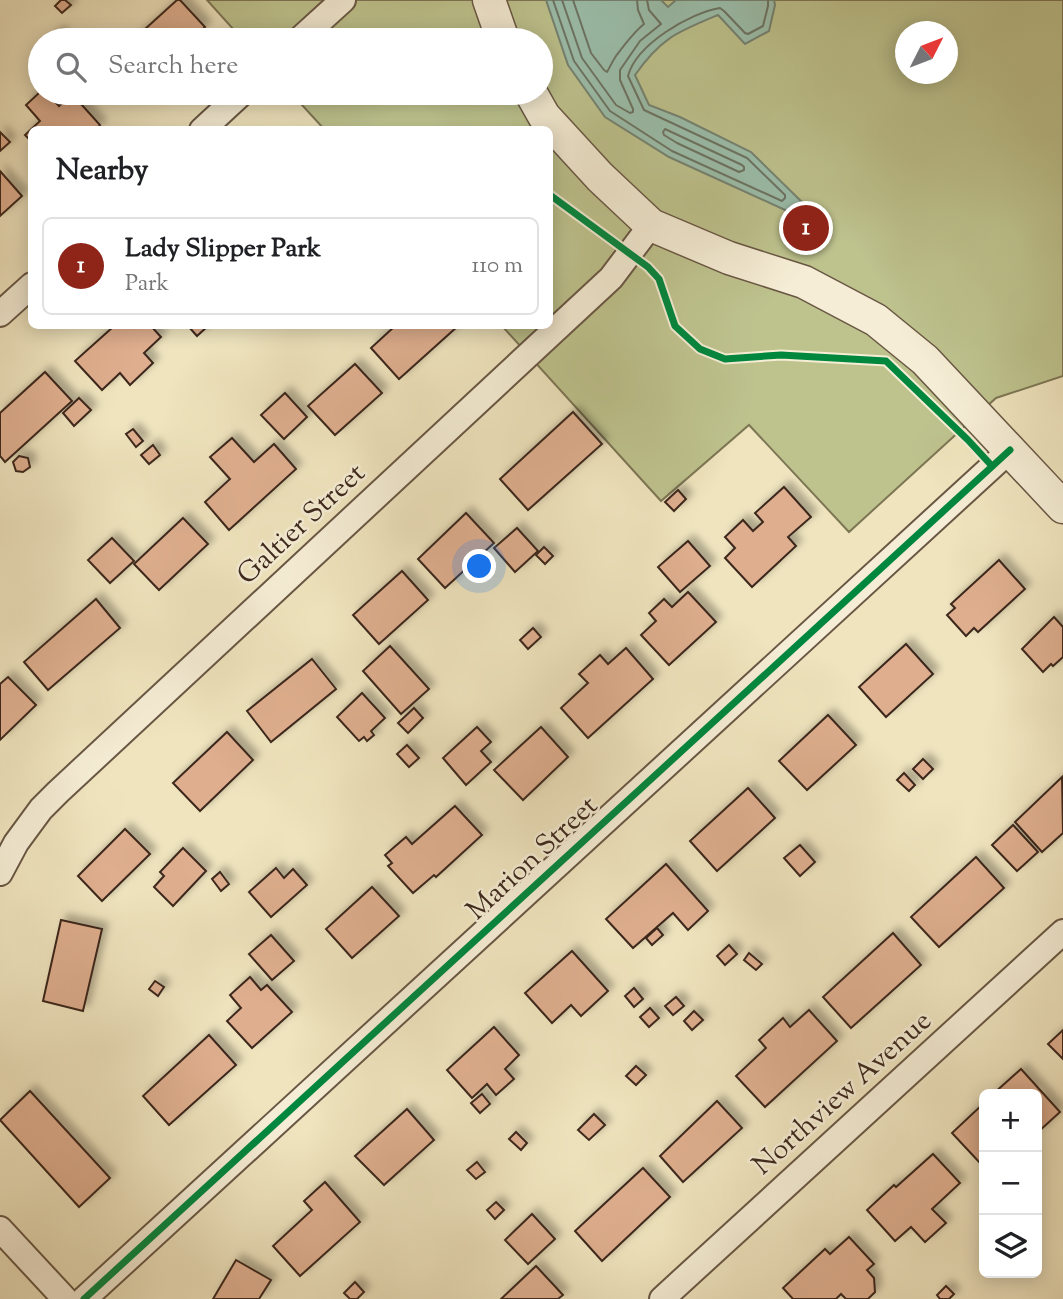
<!DOCTYPE html>
<html lang="en">
<head>
<meta charset="utf-8">
<style>
  :root { --surface:#fff; --page:#f2f2f2; --text:#202124; --muted:#757577; --line:#e0e0e0; --accent:#8f2418 }
  body { margin:0; font-family:"Sorts Mill Goudy",serif; background:var(--page); color:var(--text) }
  .controls { position:absolute; right:21px; bottom:21px; display:grid; overflow:hidden; border-radius:10px; box-shadow:0 4px 18px #0003 }
  .controls button { width:63px; height:63px; display:grid; place-items:center; padding:0; border:0; border-bottom:2px solid var(--line); background:var(--surface); color:var(--text); font:35px sans-serif }
  .compass { position:absolute; left:895px; top:21px; width:63px; height:63px; border-radius:50%; background:var(--surface); box-shadow:0 4px 18px #0003; rotate:48deg }
  .you { position:absolute; left:480px; top:567px; width:24px; height:24px; margin:-18px; border:5px solid #fff; border-radius:50%; background:#1a73e8; box-shadow:0 0 0 10px #1a73e833 }
  .badge { display:grid; place-items:center; width:46px; height:46px; border-radius:50%; background:var(--accent); color:#fff; font-size:23px; font-weight:700 }
  .pin { position:absolute; translate:-50% -50%; border:4px solid #fff; box-shadow:0 2px 7px #0006 }
  .list { margin:0; padding:0; list-style:none }
  h2 { display:flex; justify-content:space-between; align-items:center; height:91px; margin:0; padding:0 28px; font-size:30px }
  h2 small { font-size:23px; font-weight:400; color:var(--muted) }
  .list li { display:grid; grid-template-columns:46px 1fr auto; gap:21px; align-items:center; box-sizing:border-box; height:98px; margin:0 14px 14px; padding:0 14px; border:2px solid var(--line); border-radius:10px }
  .list b { display:block; font-size:26px; white-space:nowrap }
  .list p { margin:0; font-size:23px; white-space:nowrap; color:var(--muted) }
  .list em { font-size:23px; font-style:normal; color:var(--muted) }
  .icon { flex:none; width:38px; height:38px; fill:none; stroke:currentColor; stroke-width:2; stroke-linecap:round; stroke-linejoin:round }
  .map { position:relative; flex:none; width:1063px; height:1299px; overflow:hidden }
  .search { position:absolute; background:var(--surface); box-shadow:0 4px 18px #0003; left:28px; top:28px; width:525px; height:77px; display:flex; align-items:center; gap:18px; box-sizing:border-box; padding:0 24px; border-radius:38px; color:var(--muted); font-size:26px }
  .panel { position:absolute; background:var(--surface); box-shadow:0 4px 18px #0003; left:28px; top:126px; width:525px; height:203px; border-radius:10px }
  .map>svg:first-child { display:block }
</style>
</head>
<body>
<div class="map">
<svg width="1063" height="1299" viewBox="0 0 1063 1299">
  <defs>
    <filter id="shadow"><feDropShadow dx="6" dy="-6" stdDeviation="3.5" flood-color="#0004"/></filter>
  </defs>
  <rect width="100%" height="100%" fill="#efe4be"/>
  <filter id="stains"><feTurbulence type="fractalNoise" baseFrequency=".00286" numOctaves="4"/><feColorMatrix values="0 0 0 0 .2 0 0 0 0 .09 0 0 0 0 .02 0 0 0 .5 -.17"/></filter>
  <radialGradient id="worn" r=".72"><stop offset=".6" stop-color="#630" stop-opacity="0"/><stop offset="1" stop-color="#630" stop-opacity=".3"/></radialGradient>
  <path fill="#bec38e" stroke="#7d7655" stroke-width="2" fill-rule="evenodd" d="M207,0H1063V376L996,398L849,532L749,425L661,501L502,326H550V130L324,129L291,93H541V40H243ZM906,32H948V74H906Z"/>
  <path fill="#9bbfac" stroke="#758372" stroke-width="2" d="M546,0H661L668,7L676,0H774L775,5L769,31L745,44L718,15C677,32 661,38 635,75L649,105L680,117L751,152L807,207L796,215L669,157L605,117L568,65Z"/>
  <g fill="none" stroke-linecap="round" stroke-linejoin="round">
    <g stroke="#6c7464" stroke-width="2">
      <path d="M553,0L574,61L610,111L672,151L782,201L785,198V195L747,158L644,110L628,76C636,45 689,13 720,8L724,11L745,33L748,34L763,26L768,6V0"/>
      <polyline points="562,0 582,58 616,105 630,113 633,112 633,109 620,80 620,70 640,41 661,24 649,10 647,0"/>
      <path d="M573,0L591,53L604,70L607,72C610,67 612,62 616,56C625,44 633,33 644,24L638,10L637,0"/>
      <polygon points="665,129 742,165 744,167 744,170 739,172 677,143 664,135 663,132"/>
    </g>
  </g>
  <g fill="#deae8e" stroke="#3c281c" stroke-width="2" filter="url(#shadow)">
    <polygon points="61,0 65,0 71,5 62,13 55,6"/>
    <polygon points="177,0 180,0 205,27 191,40 133,40"/>
    <polygon points="58,32 66,40 49,40"/>
    <polygon points="40,92 47,93 59,106 72,94 100,125 96,130 32,130 32,142 25,135 40,121 26,105"/>
    <polygon points="0,132 10,142 0,151"/>
    <polygon points="0,171 22,196 0,216"/>
    <polygon points="112,326 151,326 161,337 144,353 153,363 130,385 120,373 102,390 75,361 113,327"/>
    <polygon points="188,326 208,326 197,336"/>
    <polygon points="395,326 458,326 399,379 371,348"/>
    <polygon points="355,364 382,393 335,435 308,406"/>
    <polygon points="45,372 72,401 5,462 0,456 0,413"/>
    <polygon points="285,393 307,417 284,439 261,415"/>
    <polygon points="79,398 91,410 74,426 63,413"/>
    <polygon points="573,412 602,444 528,510 500,479"/>
    <polygon points="133,429 143,441 136,447 126,434"/>
    <polygon points="232,438 254,462 274,444 296,469 229,530 205,502 230,479 210,457"/>
    <polygon points="153,445 160,455 149,464 141,455"/>
    <polygon points="19,456 28,458 30,467 23,472 16,471 13,462"/>
    <polygon points="784,487 811,517 788,537 796,546 752,587 725,558 735,548 725,537 743,520 753,531 763,522 755,513"/>
    <polygon points="678,490 686,499 674,511 665,502"/>
    <polygon points="466,513 494,543 445,588 418,559"/>
    <polygon points="183,518 208,544 159,590 134,564"/>
    <polygon points="517,528 538,551 515,572 494,548"/>
    <polygon points="112,538 134,561 110,583 88,560"/>
    <polygon points="688,541 710,566 680,592 658,567"/>
    <polygon points="544,547 553,556 545,564 536,555"/>
    <polygon points="999,560 1025,589 978,632 974,628 966,636 947,615 955,608 951,604"/>
    <polygon points="402,571 428,600 379,644 353,615"/>
    <polygon points="688,592 716,622 669,665 641,635 656,621 649,613 664,599 672,607"/>
    <polygon points="96,599 120,628 48,690 24,662"/>
    <polygon points="1054,617 1063,627 1063,657 1053,666 1051,664 1043,672 1022,649"/>
    <polygon points="533,628 541,637 528,649 520,640"/>
    <polygon points="906,644 933,674 886,717 859,687"/>
    <polygon points="390,646 429,689 401,714 363,671"/>
    <polygon points="626,648 653,679 588,738 561,708 588,683 579,674 600,655 608,664"/>
    <polygon points="312,659 336,689 271,742 247,711"/>
    <polygon points="8,677 36,705 0,740 0,684"/>
    <polygon points="362,693 385,718 371,731 374,735 367,741 364,737 359,741 337,717"/>
    <polygon points="414,708 423,718 408,733 398,723"/>
    <polygon points="828,715 856,745 807,790 779,761"/>
    <polygon points="477,727 491,742 481,751 491,762 466,785 443,758"/>
    <polygon points="541,727 568,757 523,800 494,770"/>
    <polygon points="227,732 253,760 200,811 173,783"/>
    <polygon points="407,745 419,758 409,767 397,754"/>
    <polygon points="923,759 933,769 923,779 913,769"/>
    <polygon points="904,773 915,785 909,791 897,780"/>
    <polygon points="1062,777 1063,833 1042,852 1015,822"/>
    <polygon points="748,788 775,818 717,871 690,841"/>
    <polygon points="455,806 482,835 436,877 434,875 413,893 388,866 392,863 385,855 406,837 412,844"/>
    <polygon points="1013,825 1038,852 1017,871 992,845"/>
    <polygon points="125,829 150,854 102,901 78,876"/>
    <polygon points="800,845 815,862 800,876 784,858"/>
    <polygon points="183,848 206,871 173,906 154,887 164,876 160,872"/>
    <polygon points="976,857 1004,888 939,947 911,917"/>
    <polygon points="666,864 708,911 688,930 673,913 633,948 606,919"/>
    <polygon points="276,868 284,878 293,869 307,885 271,917 249,892"/>
    <polygon points="220,872 229,884 221,891 212,879"/>
    <polygon points="372,887 399,916 352,958 326,929"/>
    <polygon points="61,920 102,929 83,1011 43,1001"/>
    <polygon points="657,928 663,935 652,945 646,938"/>
    <polygon points="893,933 921,965 851,1028 823,997"/>
    <polygon points="271,935 294,961 272,980 249,954"/>
    <polygon points="729,945 737,954 725,965 717,956"/>
    <polygon points="572,951 608,991 581,1016 571,1005 552,1023 525,993"/>
    <polygon points="749,953 762,964 756,970 744,960"/>
    <polygon points="250,977 261,990 267,985 292,1012 252,1048 227,1021 241,1008 230,995"/>
    <polygon points="155,981 164,987 158,996 149,989"/>
    <polygon points="634,988 643,999 634,1007 625,996"/>
    <polygon points="676,997 684,1006 673,1015 665,1006"/>
    <polygon points="650,1008 659,1018 649,1027 640,1017"/>
    <polygon points="809,1010 837,1041 765,1107 736,1076 766,1048 759,1040 783,1018 790,1027"/>
    <polygon points="694,1011 703,1020 692,1030 684,1021"/>
    <polygon points="494,1027 519,1055 505,1069 514,1079 496,1095 487,1084 472,1098 447,1070"/>
    <polygon points="1063,1030 1063,1059 1048,1044"/>
    <polygon points="209,1035 236,1065 169,1125 143,1096"/>
    <polygon points="636,1066 646,1075 636,1085 626,1076"/>
    <polygon points="1021,1069 1060,1112 1037,1133 1037,1094 993,1094"/>
    <polygon points="30,1091 110,1178 79,1207 0,1120"/>
    <polygon points="482,1094 490,1104 480,1113 471,1103"/>
    <polygon points="717,1101 742,1128 683,1182 660,1156"/>
    <polygon points="984,1103 984,1161 981,1164 952,1133"/>
    <polygon points="407,1109 434,1140 384,1185 355,1156"/>
    <polygon points="594,1114 605,1125 589,1140 578,1130"/>
    <polygon points="516,1132 527,1143 521,1150 509,1139"/>
    <polygon points="933,1154 960,1183 932,1209 946,1223 925,1242 911,1227 895,1241 867,1210 894,1185 896,1187"/>
    <polygon points="477,1162 485,1172 476,1179 467,1170"/>
    <polygon points="643,1168 670,1197 602,1261 575,1231"/>
    <polygon points="325,1182 360,1222 300,1276 273,1246 312,1210 304,1201"/>
    <polygon points="496,1202 504,1210 495,1219 487,1210"/>
    <polygon points="532,1214 555,1239 528,1264 505,1240"/>
    <polygon points="849,1237 874,1264 867,1270 874,1278 875,1292 868,1299 846,1299 841,1294 836,1299 793,1299 783,1288 825,1249 830,1254"/>
    <polygon points="236,1260 271,1280 259,1299 213,1299"/>
    <polygon points="536,1266 563,1295 558,1299 501,1299"/>
    <polygon points="355,1282 364,1292 357,1299 350,1299 344,1293"/>
    <polygon points="946,1286 954,1294 949,1299 940,1299 937,1295"/>
  </g>
  <g fill="none" stroke-linecap="round" stroke-linejoin="round">
    <g stroke="#695744" stroke-width="28">
      <g id="minor">
        <polyline points="299,40 343,0"/>
        <polyline points="202,130 242,93"/>
        <polyline points="0,314 32,285"/>
        <polyline points="0,873 16,843 41,809 58,792 611,278 651,225"/>
        <polyline points="0,1229 65,1299"/>
        <polyline points="84,1299 1010,450"/>
        <polyline points="662,1299 1063,932"/>
      </g>
    </g>
    <g stroke="#695744" stroke-width="35">
      <g id="tertiary">
        <polyline points="489,0 503,40"/>
        <polyline points="531,93 544,116 600,177 651,225 729,258 804,282 876,320 925,360 1063,507"/>
      </g>
    </g>
    <use href="#minor" stroke="#f5edd5" stroke-width="24"/>
    <use href="#tertiary" stroke="#f5edd5" stroke-width="32"/>
    <g stroke="#f5edd5" stroke-width="11">
      <g id="cycleway">
        <polyline points="550,195 648,267 659,279 675,326 700,349 725,359 781,355 886,361 968,440 992,466"/>
        <polyline points="84,1299 1010,450"/>
      </g>
    </g>
    <use href="#cycleway" stroke="#00873e" stroke-width="7"/>
  </g>
  <g text-anchor="middle" dominant-baseline="central" stroke-width="5" stroke-linejoin="round" paint-order="stroke">
    <g font-size="28" fill="#3c281c" stroke="#f5edd5">
      <text transform="translate(302 525) rotate(-43)">Galtier Street</text>
      <text transform="translate(533 859) rotate(-43)">Marion Street</text>
      <text transform="translate(843 1094) rotate(-42)">Northview Avenue</text>
    </g>
  </g>
  <rect width="100%" height="100%" filter="url(#stains)"/>
  <rect width="100%" height="100%" fill="url(#worn)"/>
</svg>
<div class="controls">
<button>+</button>
<button>−</button>
<button><svg class="icon" aria-label="layers" viewBox="0 0 24 24"><path d="M12 4l9 5-9 5-9-5zM3 14l9 5 9-5"/></svg></button>
</div>
<svg class="compass" viewBox="-18 -18 36 36"><path d="M0-13l5 13h-10z" fill="#e53935"/><path d="M0 13l5-13h-10z" fill="#757577"/></svg>
<div class="you"></div>
<div class="pin badge" style="left:806px;top:228px">1</div>
<div class="search"><svg class="icon" aria-label="search" viewBox="0 0 24 24"><circle cx="10" cy="10" r="6"/><path d="M15 15l6 6"/></svg>Search here</div>
<section class="panel">
<h2>Nearby<small></small></h2>
<ul class="list">
<li><span class="badge">1</span><div><b>Lady Slipper Park</b><p>Park</p></div><em>110 m</em></li>
</ul>
</section>
</div>
</body>
</html>
